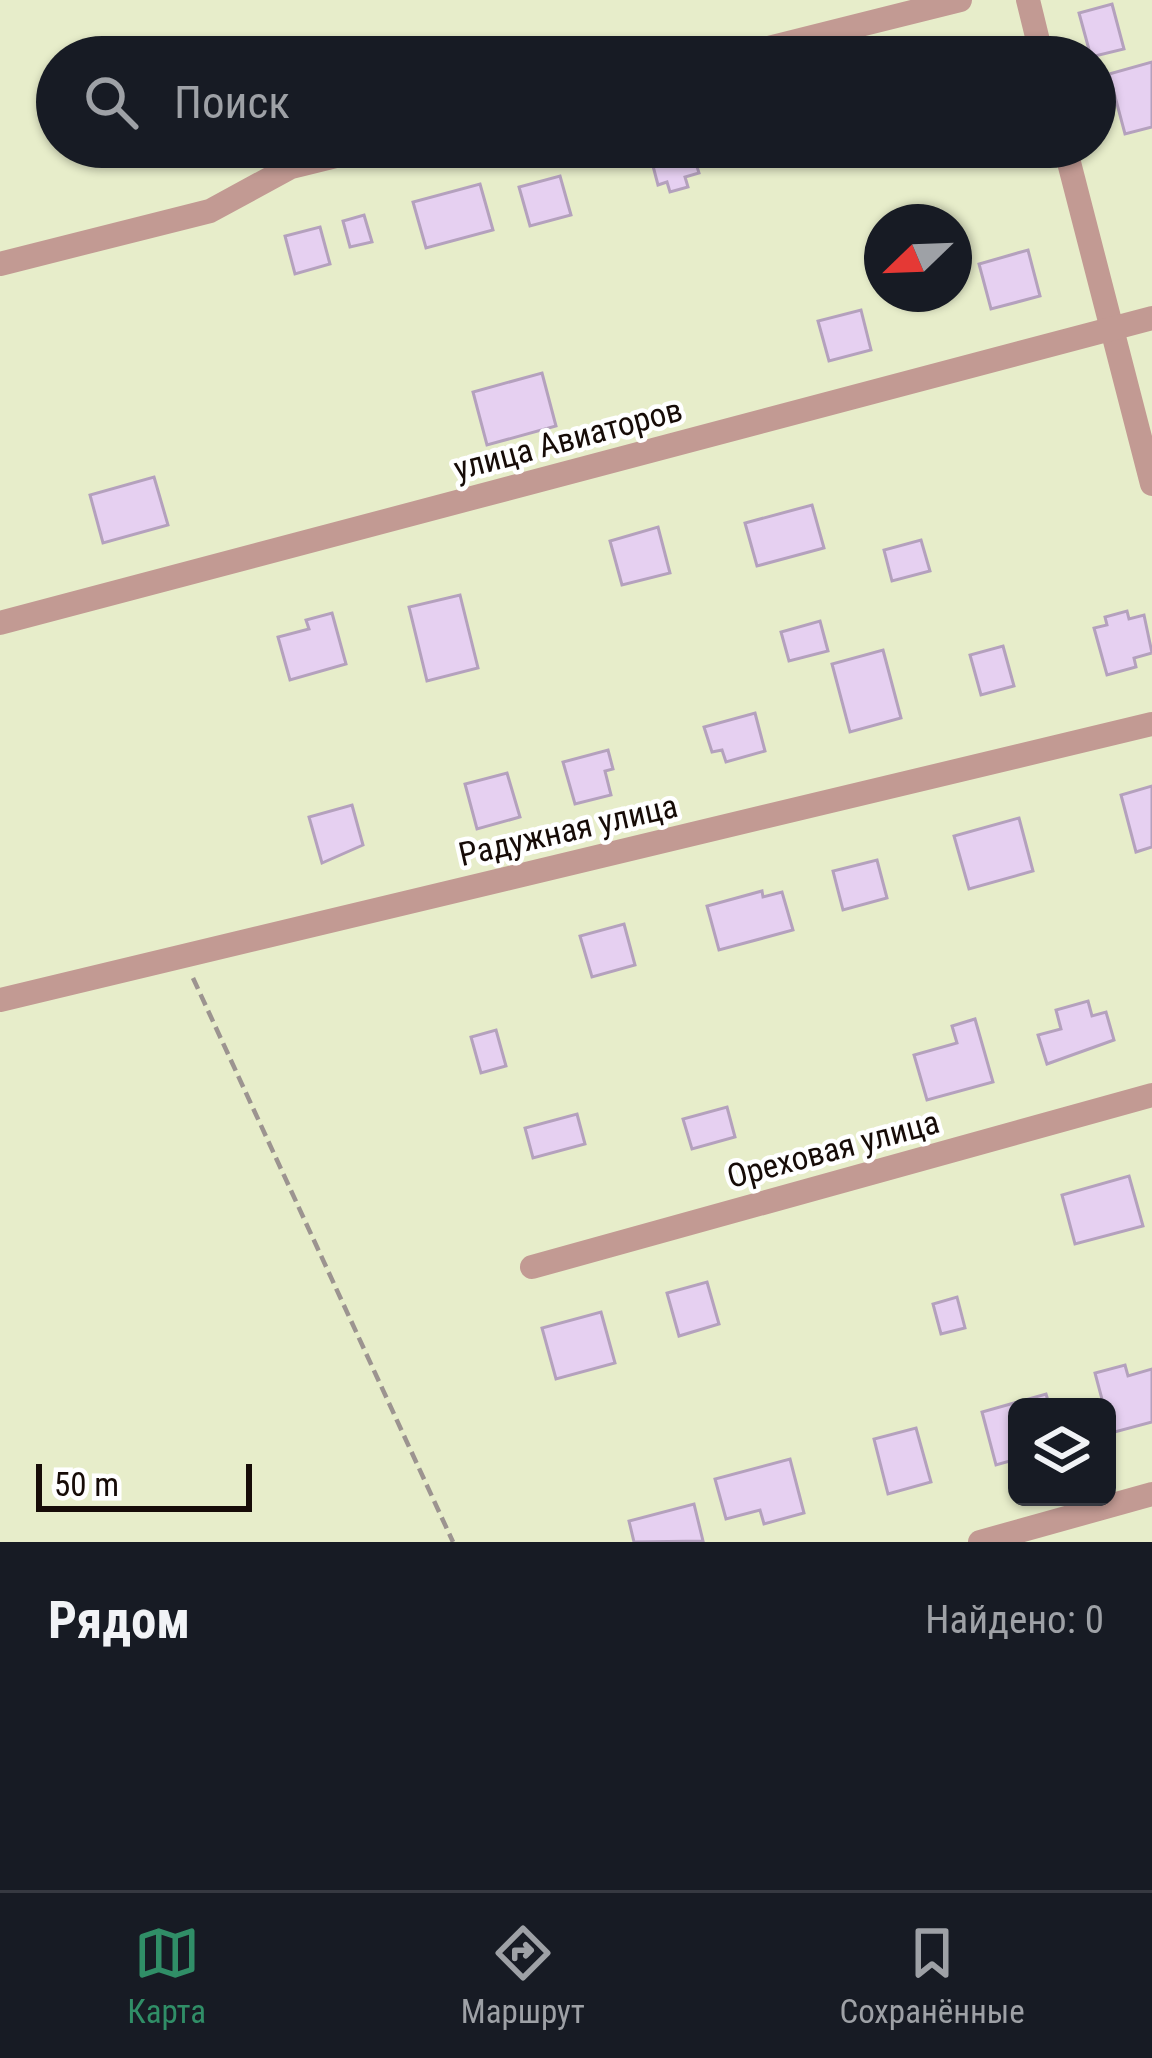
<!DOCTYPE html>
<html lang="ru">
<head>
<meta charset="utf-8">
<style>
  :root { --surface:#171b24; --page:#20242c; --text:#f1f3f6; --muted:#9ea1a6; --line:#363941; --accent:#308e67 }
  body { margin:0; font-family:"Roboto Condensed",sans-serif; background:var(--page); color:var(--text) }
  .controls { position:absolute; right:36px; bottom:36px; display:grid; overflow:hidden; border-radius:18px; box-shadow:0 3px 9px #0004 }
  .controls button { width:108px; height:108px; display:grid; place-items:center; padding:0; border:0; border-bottom:3px solid var(--line); background:var(--surface); color:var(--text); font:60px sans-serif }
  .compass { position:absolute; left:864px; top:204px; width:108px; height:108px; border-radius:50%; background:var(--surface); box-shadow:0 3px 9px #0004; rotate:247deg }
  .scale { position:absolute; left:36px; bottom:30px; width:216px; box-sizing:border-box; padding-left:12px; border:6px solid #160b07; border-top:0; font-size:33px; line-height:42px; white-space:nowrap; color:#160b07; -webkit-text-stroke:9px #fff; paint-order:stroke }
  .list { margin:0; padding:0; list-style:none }
  h2 { display:flex; justify-content:space-between; align-items:center; height:156px; margin:0; padding:0 48px; font-size:51px }
  h2 small { font-size:39px; font-weight:400; color:var(--muted) }
  .icon { flex:none; width:66px; height:66px; fill:none; stroke:currentColor; stroke-width:2; stroke-linecap:round; stroke-linejoin:round }
  .map { position:relative; flex:none; width:1152px; height:1542px; overflow:hidden }
  .search { position:absolute; background:var(--surface); box-shadow:0 3px 9px #0004; left:36px; right:36px; top:36px; height:132px; display:flex; align-items:center; gap:30px; box-sizing:border-box; padding:0 42px; border-radius:66px; color:var(--muted); font-size:45px }
  .sheet { height:348px; background:var(--surface) }
  nav { display:flex; justify-content:space-around; align-items:center; box-sizing:border-box; height:168px; border-top:3px solid var(--line); background:var(--surface); font-size:33px; color:var(--muted) }
  nav a { display:grid; justify-items:center; gap:6px }
  nav .on { color:var(--accent) }
  .map>svg:first-child { display:block }
</style>
</head>
<body>
<div class="map">
<svg width="1152" height="1542" viewBox="0 0 1152 1542">
  <rect width="100%" height="100%" fill="#fef7f4"/>
  <path fill="#e7edca" fill-rule="evenodd" d="M0,0H1152V1542H0ZM57,57H1095V147H57ZM882,222H954V294H882ZM1017,1407H1107V1497H1017Z"/>
  <g fill="#e6d0f1" stroke="#b4a1bd" stroke-width="3">
    <polygon points="1112,4 1124,49 1091,57 1079,13"/>
    <polygon points="1152,62 1152,127 1125,134 1109,74"/>
    <polygon points="648,147 691,147 699,173 685,177 688,187 670,192 667,182 658,185"/>
    <polygon points="773,147 825,147 825,148 777,161"/>
    <polygon points="560,176 571,215 530,226 519,187"/>
    <polygon points="480,184 493,230 426,248 413,202"/>
    <polygon points="364,215 372,242 350,247 343,221"/>
    <polygon points="320,227 330,264 295,274 285,236"/>
    <polygon points="1028,250 1040,296 991,309 979,264"/>
    <polygon points="861,310 871,350 829,361 818,321"/>
    <polygon points="542,373 556,426 487,445 473,392"/>
    <polygon points="154,477 168,525 103,543 90,495"/>
    <polygon points="812,505 824,548 757,566 745,523"/>
    <polygon points="658,527 670,573 622,585 610,541"/>
    <polygon points="921,540 930,571 892,581 884,550"/>
    <polygon points="460,595 478,668 427,681 409,607"/>
    <polygon points="1127,611 1129,619 1144,615 1152,653 1134,658 1136,667 1107,675 1094,628 1107,625 1105,617"/>
    <polygon points="332,613 346,664 290,680 278,637 309,629 306,620"/>
    <polygon points="820,621 828,651 789,661 781,632"/>
    <polygon points="1003,646 1014,686 981,695 970,655"/>
    <polygon points="883,650 901,718 850,732 832,664"/>
    <polygon points="755,713 765,751 726,762 722,750 712,752 704,727"/>
    <polygon points="608,750 613,769 605,771 611,795 575,804 563,762"/>
    <polygon points="507,773 520,817 477,829 465,784"/>
    <polygon points="1152,786 1152,847 1136,852 1121,795"/>
    <polygon points="352,805 363,845 322,863 309,817"/>
    <polygon points="1019,818 1033,871 969,889 954,836"/>
    <polygon points="877,860 887,898 843,910 833,871"/>
    <polygon points="762,891 763,897 782,892 793,930 719,950 707,906"/>
    <polygon points="624,924 635,965 592,977 580,936"/>
    <polygon points="1088,1001 1092,1016 1106,1012 1114,1040 1047,1064 1038,1035 1061,1029 1056,1010"/>
    <polygon points="975,1019 993,1082 927,1100 914,1055 957,1043 952,1026"/>
    <polygon points="496,1030 506,1066 481,1073 471,1037"/>
    <polygon points="727,1107 735,1137 692,1149 683,1119"/>
    <polygon points="577,1114 585,1144 533,1158 525,1128"/>
    <polygon points="1129,1176 1143,1226 1075,1244 1062,1195"/>
    <polygon points="707,1282 719,1324 679,1336 667,1293"/>
    <polygon points="957,1297 965,1328 941,1334 933,1304"/>
    <polygon points="601,1312 615,1363 556,1379 542,1328"/>
    <polygon points="1125,1365 1128,1376 1152,1369 1152,1422 1111,1433 1095,1373"/>
    <polygon points="1046,1394 1050,1407 1017,1407 1017,1459 996,1465 982,1412"/>
    <polygon points="916,1428 931,1482 888,1494 874,1439"/>
    <polygon points="790,1459 804,1513 764,1524 760,1510 726,1519 715,1479"/>
    <polygon points="694,1504 703,1541 634,1542 629,1521"/>
  </g>
  <g fill="none" stroke-linecap="round" stroke-linejoin="round">
    <polyline stroke="#9c9490" stroke-width="4.5" stroke-dasharray="12 6" stroke-linecap="butt" points="193,978 453,1542"/>
    <g stroke="#c29a93" stroke-width="24">
      <polyline points="1028,0 1042,57"/>
      <polyline points="732,57 960,0"/>
      <polyline points="1065,147 1152,484"/>
      <polyline points="0,264 210,211 291,167 372,147"/>
      <polyline points="0,623 1152,318"/>
      <polyline points="0,1000 1152,724"/>
      <polyline points="532,1267 1152,1095"/>
      <polyline points="980,1542 1152,1494"/>
    </g>
  </g>
  <g text-anchor="middle" dominant-baseline="central" stroke-width="9" stroke-linejoin="round" paint-order="stroke">
    <g font-size="33" fill="#160b07" stroke="#fff">
      <text transform="translate(568 439) rotate(-15)">улица Авиаторов</text>
      <text transform="translate(568 830) rotate(-13)">Радужная улица</text>
      <text transform="translate(833 1149) rotate(-15)">Ореховая улица</text>
    </g>
  </g>
</svg>
<div class="controls">
<button><svg class="icon" aria-label="layers" viewBox="0 0 24 24"><path d="M12 4l9 5-9 5-9-5zM3 14l9 5 9-5"/></svg></button>
</div>
<svg class="compass" viewBox="-18 -18 36 36"><path d="M0-13l5 13h-10z" fill="#e53935"/><path d="M0 13l5-13h-10z" fill="#9ea1a6"/></svg>
<div class="scale">50 m</div>
<div class="search"><svg class="icon" aria-label="search" viewBox="0 0 24 24"><circle cx="10" cy="10" r="6"/><path d="M15 15l6 6"/></svg>Поиск</div>
</div>
<section class="sheet">
<h2>Рядом<small>Найдено: 0</small></h2>
<ul class="list">
</ul>
</section>
<nav>
<a class="on"><svg class="icon" aria-label="map" viewBox="0 0 24 24"><path d="M3 6l6-2 6 2 6-2v14l-6 2-6-2-6 2zM9 4v14M15 6v14"/></svg>Карта</a>
<a><svg class="icon" aria-label="directions" viewBox="0 0 24 24"><path d="M12 3l9 9-9 9-9-9zM9 14v-3h6M13 9l2 2-2 2"/></svg>Маршрут</a>
<a><svg class="icon" aria-label="saved" viewBox="0 0 24 24"><path d="M7 4h10v16l-5-4-5 4z"/></svg>Сохранённые</a>
</nav>
</body>
</html>
